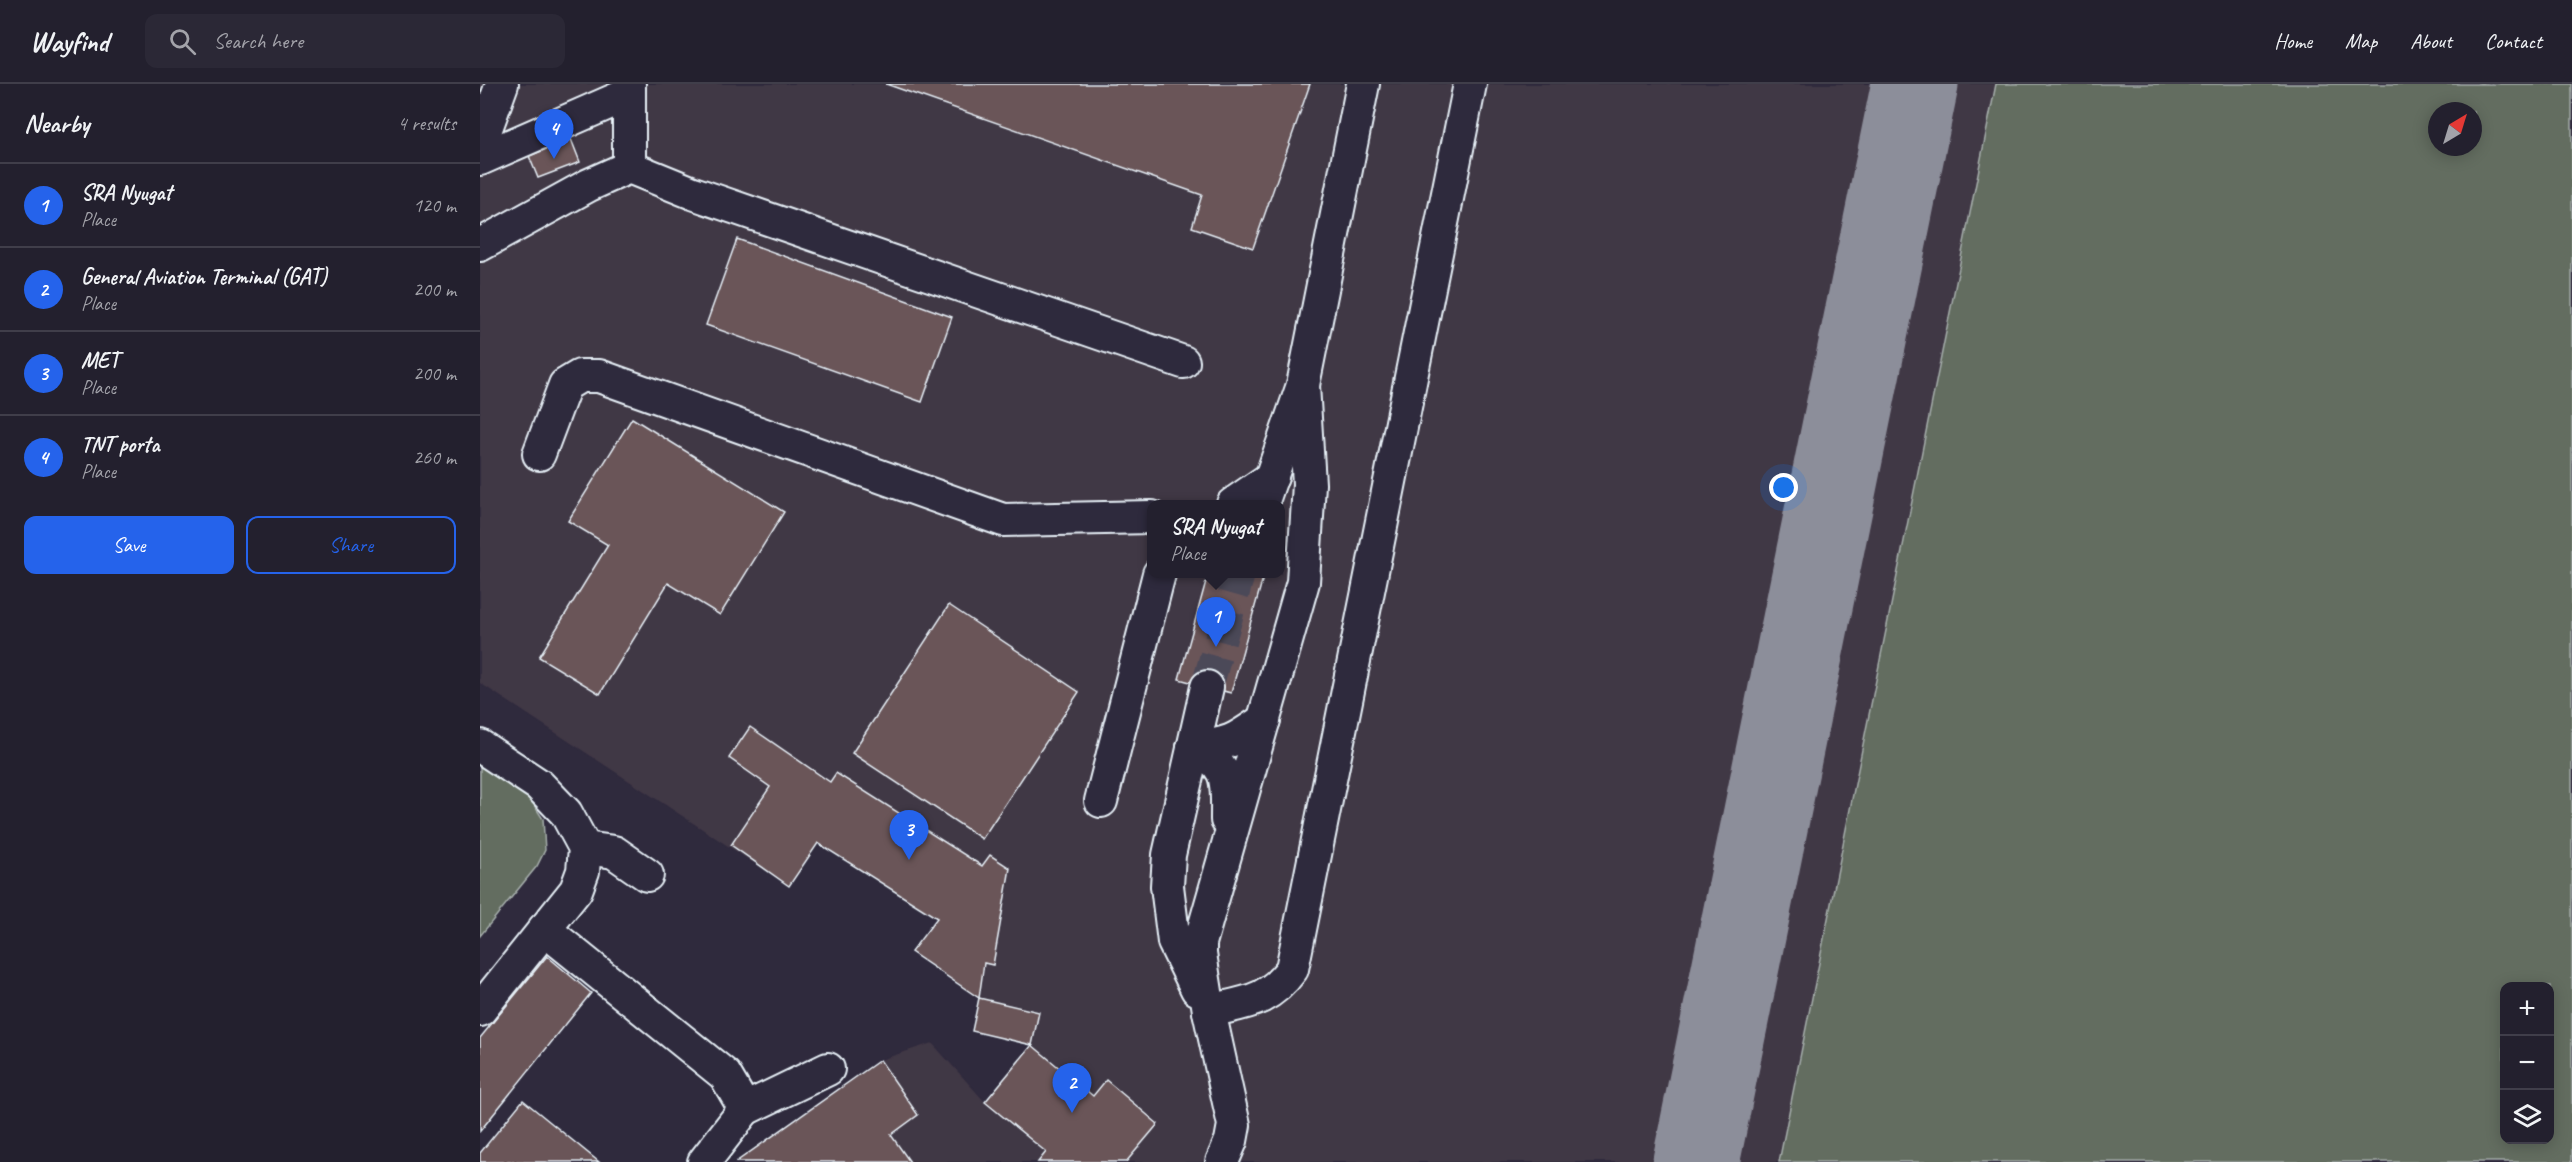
<!DOCTYPE html>
<html lang="en">
<head>
<meta charset="utf-8">
<style>
  :root { --surface:#23202e; --page:#2b2836; --text:#f1f3f6; --muted:#a3a3aa; --line:#403e4a; --accent:#2563eb }
  body { margin:0; font-family:Caveat,sans-serif; background:var(--page); color:var(--text) }
  .controls { position:absolute; right:18px; bottom:18px; display:grid; overflow:hidden; border-radius:12px; box-shadow:0 3px 15px #0003 }
  .controls button { width:54px; height:54px; display:grid; place-items:center; padding:0; border:0; border-bottom:2px solid var(--line); background:var(--surface); color:var(--text); font:30px sans-serif }
  .compass { position:absolute; left:1948px; top:18px; width:54px; height:54px; border-radius:50%; background:var(--surface); box-shadow:0 3px 15px #0003; rotate:38deg }
  .you { position:absolute; left:1304px; top:404px; width:21px; height:21px; margin:-15px; border:4px solid #fff; border-radius:50%; background:#1a73e8; box-shadow:0 0 0 9px #1a73e833 }
  .badge { display:grid; place-items:center; width:39px; height:39px; border-radius:50%; background:var(--accent); color:#fff; font-size:20px; font-weight:700 }
  .pin { position:absolute; translate:-50% -50px; filter:drop-shadow(0 2px 3px #0008) }
  .pin::after { content:''; position:absolute; top:32px; width:21px; height:18px; background:inherit; clip-path:polygon(0 0,100% 0,50% 100%) }
  .popup { position:absolute; left:667px; top:416px; width:138px; height:78px; box-sizing:border-box; display:grid; place-content:center; border-radius:12px; background:var(--surface); filter:drop-shadow(0 2px 4px #0005); font-size:20px; white-space:nowrap; color:var(--muted) }
  .popup b { font-size:22px; color:var(--text) }
  .popup::after { content:''; position:absolute; left:50%; top:100%; margin-left:-12px; border:12px solid transparent; border-top-color:var(--surface) }
  .list { margin:0; padding:0; list-style:none }
  h2 { display:flex; justify-content:space-between; align-items:center; height:78px; margin:0; padding:0 24px; font-size:26px }
  h2 small { font-size:20px; font-weight:400; color:var(--muted) }
  .list li { display:grid; grid-template-columns:39px 1fr auto; gap:18px; align-items:center; box-sizing:border-box; height:84px; padding:0 24px; border-top:2px solid var(--line) }
  .list b { display:block; font-size:22px; white-space:nowrap }
  .list p { margin:0; font-size:20px; white-space:nowrap; color:var(--muted) }
  .list em { font-size:20px; font-style:normal; color:var(--muted) }
  .actions { display:flex; gap:12px; padding:18px 24px }
  .actions a { flex:1; padding:14px 0; border:2px solid var(--accent); border-radius:12px; text-align:center; font-size:21px; color:var(--accent) }
  .actions .main { background:var(--accent); color:#fff }
  .icon { flex:none; width:33px; height:33px; fill:none; stroke:currentColor; stroke-width:2; stroke-linecap:round; stroke-linejoin:round }
  .map { position:relative; flex:none; width:2092px; height:1078px; overflow:hidden }
  header { display:flex; align-items:center; gap:36px; box-sizing:border-box; height:84px; padding:0 30px; background:var(--surface); border-bottom:2px solid var(--line) }
  header strong { font-size:28px }
  nav { display:flex; gap:33px; margin-inline-start:auto; font-size:21px }
  .search { width:420px; height:54px; background:var(--page); display:flex; align-items:center; gap:15px; box-sizing:border-box; padding:0 21px; border-radius:12px; color:var(--muted); font-size:22px }
  main { display:flex }
  aside { flex:1; background:var(--surface) }
  .map>svg:first-child { display:block }
</style>
</head>
<body>
<header>
<strong>Wayfind</strong>
<div class="search"><svg class="icon" aria-label="search" viewBox="0 0 24 24"><circle cx="10" cy="10" r="6"/><path d="M15 15l6 6"/></svg>Search here</div>
<nav><a>Home</a><a>Map</a><a>About</a><a>Contact</a></nav>
</header>
<main>
<aside>
<h2>Nearby<small>4 results</small></h2>
<ul class="list">
<li><span class="badge">1</span><div><b>SRA Nyugat</b><p>Place</p></div><em>120 m</em></li>
<li><span class="badge">2</span><div><b>General Aviation Terminal (GAT)</b><p>Place</p></div><em>200 m</em></li>
<li><span class="badge">3</span><div><b>MET</b><p>Place</p></div><em>200 m</em></li>
<li><span class="badge">4</span><div><b>TNT porta</b><p>Place</p></div><em>260 m</em></li>
</ul>
<div class="actions"><a class="main">Save</a><a>Share</a></div>
</aside>
<div class="map">
<svg width="2092" height="1078" viewBox="0 0 2092 1078">
  <rect width="100%" height="100%" fill="#2f2a3d"/>
  <filter id="ink" filterUnits="userSpaceOnUse"><feTurbulence type="fractalNoise" baseFrequency=".0167" numOctaves="2"/><feDisplacementMap in="SourceGraphic" scale="12" xChannelSelector="R" yChannelSelector="G"/><feConvolveMatrix kernelMatrix="1 2 1 2 8 2 1 2 1" color-interpolation-filters="sRGB"/></filter>
  <g filter="url(#ink)">
    <path fill="#413745" fill-rule="evenodd" d="M0,0H2092V1078H256L400,976L452,959L505,1018L552,961L492,947L499,914L431,868L457,834L339,759L309,802L0,599ZM1957,27H1993V63H1957ZM672,420H801V490H672ZM2024,902H2070V1056H2024Z"/>
    <g fill="#646d61" stroke="#a6afac" stroke-width="1.5" fill-rule="evenodd">
      <path d="M1516,0H2092V1078H1299ZM1957,27H1993V63H1957ZM2024,902H2070V1056H2024Z"/>
      <polygon points="0,674 43,704 63,735 65,766 57,782 0,852"/>
    </g>
    <g fill="none" stroke-linecap="round" stroke-linejoin="round">
      <polyline stroke="#8c8e9a" stroke-width="87" points="1216,1078 1435,0"/>
    </g>
    <g fill="#6a5559" stroke="#e8f1f8" stroke-width="1.5">
      <polygon points="406,0 830,0 773,164 712,143 722,111"/>
      <polygon points="91,55 100,78 58,94 49,72"/>
      <polygon points="257,155 472,233 442,318 226,241"/>
      <polygon points="152,334 304,428 240,531 188,499 120,610 59,573 128,461 88,437"/>
      <polygon points="728,490 784,490 751,609 699,595"/>
      <polygon points="469,521 599,608 502,755 372,669"/>
      <polygon points="270,643 350,698 356,689 502,782 510,771 530,784 513,881 504,879 499,914 431,868 457,834 338,759 309,802 251,761 290,703 249,674"/>
      <polygon points="67,872 111,909 0,1047 0,954"/>
      <polygon points="499,914 559,928 552,961 492,947"/>
      <polygon points="552,961 613,1012 626,996 678,1040 646,1078 558,1078 566,1068 505,1018"/>
      <polygon points="400,976 438,1031 411,1051 430,1078 256,1078"/>
      <polygon points="43,1016 119,1078 0,1078 0,1069"/>
    </g>
    <g fill="none" stroke-linecap="round" stroke-linejoin="round">
      <polyline stroke="#4b4859" stroke-width="32" stroke-dasharray="32 16" stroke-linecap="butt" points="727,603 759,490"/>
      <g stroke="#e8f1f8" stroke-width="36">
        <g id="minor">
          <polyline points="0,61 22,0"/>
          <polyline points="0,75 149,10"/>
          <polyline points="149,83 149,0"/>
          <polyline points="0,161 109,101 149,83 213,109 703,278"/>
          <polyline points="59,370 85,301 100,292 119,292 523,436 672,433"/>
          <polyline points="753,420 792,393"/>
          <polyline points="782,420 823,301 883,0"/>
          <polyline points="0,662 59,701 86,729 105,764 103,787 96,806 0,926"/>
          <path d="M713,664C751,681 747,698 747,736"/>
          <path d="M713,664C750,660 754,657 784,636"/>
          <polyline points="621,717 679,490"/>
          <polyline points="105,764 134,768 167,791"/>
          <polyline points="64,845 245,991 265,1025 348,985"/>
          <polyline points="717,905 694,858 687,802 689,771 727,603"/>
          <path d="M729,927C767,918 788,918 812,885L990,0"/>
          <polyline points="224,1078 265,1025"/>
          <polyline points="742,1078 751,1057 754,1041 729,927 720,870 720,859 823,498 829,400 823,301"/>
        </g>
      </g>
      <use href="#minor" stroke="#2f2a3d" stroke-width="32"/>
    </g>
  </g>
</svg>
<div class="controls">
<button>+</button>
<button>−</button>
<button><svg class="icon" aria-label="layers" viewBox="0 0 24 24"><path d="M12 4l9 5-9 5-9-5zM3 14l9 5 9-5"/></svg></button>
</div>
<svg class="compass" viewBox="-18 -18 36 36"><path d="M0-13l5 13h-10z" fill="#e53935"/><path d="M0 13l5-13h-10z" fill="#a3a3aa"/></svg>
<div class="you"></div>
<div class="pin badge" style="left:736px;top:563px">1</div>
<div class="popup"><b>SRA Nyugat</b>Place</div>
<div class="pin badge" style="left:592px;top:1029px">2</div>
<div class="pin badge" style="left:429px;top:776px">3</div>
<div class="pin badge" style="left:74px;top:75px">4</div>
</div>
</main>
</body>
</html>
